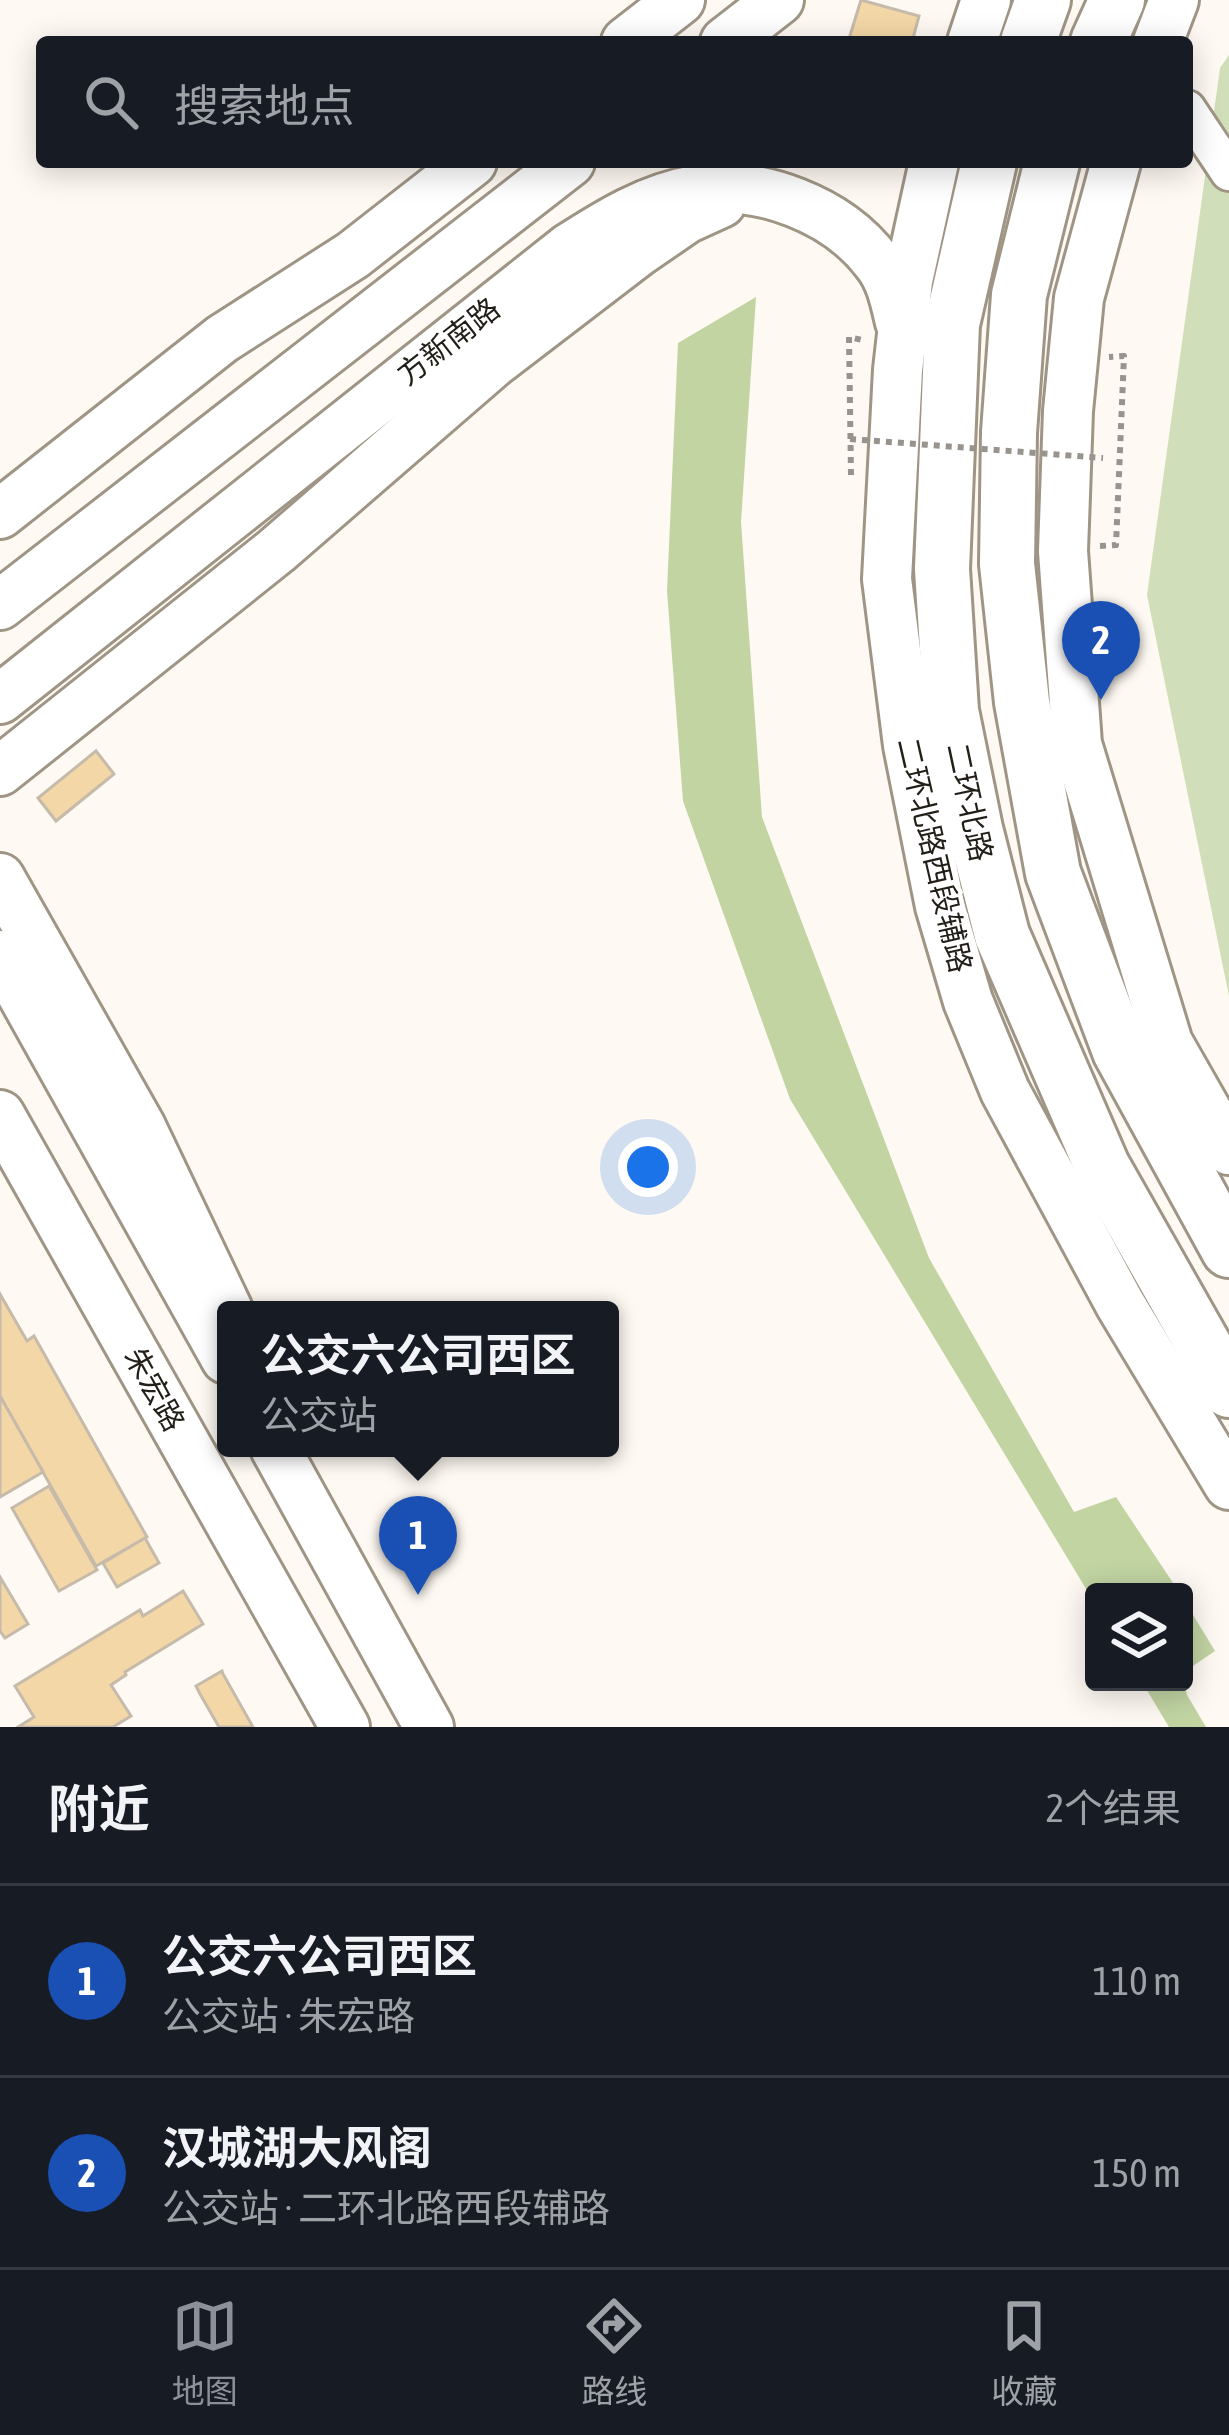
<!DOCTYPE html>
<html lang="zh">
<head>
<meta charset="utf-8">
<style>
  :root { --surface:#171b24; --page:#242831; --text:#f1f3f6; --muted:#9ea1a6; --line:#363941; --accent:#8c9099 }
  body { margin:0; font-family:"Asap Condensed","Noto Sans SC",sans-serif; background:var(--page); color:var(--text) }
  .controls { position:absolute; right:36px; bottom:36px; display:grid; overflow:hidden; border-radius:12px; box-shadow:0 6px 30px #0003 }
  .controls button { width:108px; height:108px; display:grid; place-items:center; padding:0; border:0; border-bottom:3px solid var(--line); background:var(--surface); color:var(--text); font:60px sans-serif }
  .you { position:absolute; left:648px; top:1167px; width:42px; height:42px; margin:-30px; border:9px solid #fff; border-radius:50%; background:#1a73e8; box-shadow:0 0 0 18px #1a73e833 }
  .badge { display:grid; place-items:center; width:78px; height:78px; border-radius:50%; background:var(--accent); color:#fff; font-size:39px; font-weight:700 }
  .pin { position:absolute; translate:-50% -99px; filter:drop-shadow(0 3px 6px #0008) }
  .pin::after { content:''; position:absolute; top:63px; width:42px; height:36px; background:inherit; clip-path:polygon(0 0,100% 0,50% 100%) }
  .popup { position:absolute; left:217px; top:1301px; width:402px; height:156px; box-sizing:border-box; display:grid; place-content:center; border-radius:12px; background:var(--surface); filter:drop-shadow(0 3px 9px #0005); font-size:39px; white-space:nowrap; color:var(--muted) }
  .popup b { font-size:45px; color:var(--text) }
  .popup::after { content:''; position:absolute; left:50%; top:100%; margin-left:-24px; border:24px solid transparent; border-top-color:var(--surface) }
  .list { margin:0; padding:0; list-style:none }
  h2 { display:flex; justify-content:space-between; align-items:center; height:156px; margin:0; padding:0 48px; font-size:51px }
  h2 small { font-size:39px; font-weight:400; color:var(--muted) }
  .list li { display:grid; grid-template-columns:78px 1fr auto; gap:36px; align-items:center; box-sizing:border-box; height:192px; padding:0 48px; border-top:3px solid var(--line) }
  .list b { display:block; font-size:45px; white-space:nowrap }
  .list p { margin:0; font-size:39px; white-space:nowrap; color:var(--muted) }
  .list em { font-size:39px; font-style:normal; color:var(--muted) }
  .icon { flex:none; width:66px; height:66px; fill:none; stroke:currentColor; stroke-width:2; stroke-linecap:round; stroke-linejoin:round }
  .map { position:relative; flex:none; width:1229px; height:1727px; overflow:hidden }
  .search { position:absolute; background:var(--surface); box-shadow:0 6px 30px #0003; left:36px; right:36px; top:36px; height:132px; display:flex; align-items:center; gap:30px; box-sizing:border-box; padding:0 42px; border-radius:12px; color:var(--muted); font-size:45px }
  .sheet { height:540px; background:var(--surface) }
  nav { display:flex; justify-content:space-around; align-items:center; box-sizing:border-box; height:168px; border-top:3px solid var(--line); background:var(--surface); font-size:33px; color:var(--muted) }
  nav a { display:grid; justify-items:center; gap:6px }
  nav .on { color:var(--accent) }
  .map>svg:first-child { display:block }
</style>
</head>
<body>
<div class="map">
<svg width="1229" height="1727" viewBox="0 0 1229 1727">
  <rect width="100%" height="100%" fill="#fef9f2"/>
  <polygon fill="#d0dfb9" points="1229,55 1229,996 1147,595 1220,68"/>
  <g fill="#c1d4a2">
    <polygon points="756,297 741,522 762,817 929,1258 1074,1512 1116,1497 1179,1592 1094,1592 1094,1602 790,1099 683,801 667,591 678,343"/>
    <polygon points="1184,1600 1215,1651 1184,1672"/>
    <polygon points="1184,1681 1187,1695 1206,1727 1169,1727 1142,1682"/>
  </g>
  <g fill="#f4d7a7" stroke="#c6bbaa" stroke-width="3">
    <polygon points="861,0 919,16 912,42 848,42"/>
    <polygon points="96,751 114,774 56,821 38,798"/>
    <polygon points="0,1294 27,1341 34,1336 147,1537 96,1566 0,1396"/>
    <polygon points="0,1396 43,1472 0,1497"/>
    <polygon points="49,1486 97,1570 59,1591 12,1508"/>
    <polygon points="145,1538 159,1563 117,1587 103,1563"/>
    <polygon points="0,1577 28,1624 5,1638 0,1631"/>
    <polygon points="183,1591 203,1624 125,1672 126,1675 111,1685 131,1716 113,1727 18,1727 34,1717 15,1686 140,1610 143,1616"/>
    <polygon points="222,1671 223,1674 253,1727 219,1727 200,1694 196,1686"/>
  </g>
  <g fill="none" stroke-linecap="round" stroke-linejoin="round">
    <g stroke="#9f9585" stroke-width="42">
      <polyline id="minor" points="1187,109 1229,172"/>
    </g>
    <g stroke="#9f9585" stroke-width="54">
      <g id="major">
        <polyline points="626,42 680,0"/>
        <polyline points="725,42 779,0"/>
        <polyline points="972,42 986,0"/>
        <polyline points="1158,42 1174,0"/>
        <polyline points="934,162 908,281 898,370 887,579 908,745 940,906 968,1001 1005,1091 1120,1304 1229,1485"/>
        <polyline points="1116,162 1079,298 1068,411 1063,551 1077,744 1168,1043 1229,1150"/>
        <polyline points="0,514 222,339 353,255 472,162"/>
        <polyline points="0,605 570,162"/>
        <path d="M0,699L569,248C608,223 648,198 695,190C759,180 837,209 877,262C891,279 895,301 900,322"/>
        <polyline points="0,771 276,551 493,363 638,252 686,219 721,203"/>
        <polyline points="0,878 141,1127 228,1310"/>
        <polyline points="0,955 226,1359"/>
        <polyline points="0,1115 345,1727"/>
        <polyline points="275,1448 429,1727"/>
      </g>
    </g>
    <g stroke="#9f9585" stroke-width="60">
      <g id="highway">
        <polyline points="1028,42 1043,0"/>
        <polyline points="1098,42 1117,0"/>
        <polyline points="989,162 952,324 942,569 951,711 975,829 1002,935 1102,1166 1229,1390"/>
        <polyline points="1052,162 1019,295 1009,432 1007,564 1022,702 1053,873 1120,1051 1229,1250"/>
      </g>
    </g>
    <g stroke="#98948d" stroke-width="6" stroke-dasharray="6 6" stroke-linecap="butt">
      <polyline points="851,475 849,337 862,340"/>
      <polyline points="1100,546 1116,545 1124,356 1109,357"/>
    </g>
    <use href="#minor" stroke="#fff" stroke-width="36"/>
    <use href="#major" stroke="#fff" stroke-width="48"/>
    <use href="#highway" stroke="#fff" stroke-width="54"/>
    <polyline stroke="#98948d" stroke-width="6" stroke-dasharray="6 6" stroke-linecap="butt" points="850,439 1103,458"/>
  </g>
  <g text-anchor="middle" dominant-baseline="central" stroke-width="9" stroke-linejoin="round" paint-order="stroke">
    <g font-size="30" fill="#221e18" stroke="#fff">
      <text transform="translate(448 341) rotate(-38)">方新南路</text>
      <text transform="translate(970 802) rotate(78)">二环北路</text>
      <text transform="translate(935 855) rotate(77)">二环北路西段辅路</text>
      <text transform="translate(155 1389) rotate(61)">朱宏路</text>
    </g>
  </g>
</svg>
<div class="controls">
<button><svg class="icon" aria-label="layers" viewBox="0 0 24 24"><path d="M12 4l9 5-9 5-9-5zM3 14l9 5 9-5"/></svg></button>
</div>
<div class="you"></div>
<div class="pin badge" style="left:418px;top:1595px;background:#1a4fb4">1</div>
<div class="popup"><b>公交六公司西区</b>公交站</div>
<div class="pin badge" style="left:1101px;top:700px;background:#1a4fb4">2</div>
<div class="search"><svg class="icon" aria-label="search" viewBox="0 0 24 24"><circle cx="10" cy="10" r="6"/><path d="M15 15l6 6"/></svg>搜索地点</div>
</div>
<section class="sheet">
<h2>附近<small>2个结果</small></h2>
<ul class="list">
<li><span class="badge" style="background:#1a4fb4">1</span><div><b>公交六公司西区</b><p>公交站 · 朱宏路</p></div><em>110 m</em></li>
<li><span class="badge" style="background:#1a4fb4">2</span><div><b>汉城湖大风阁</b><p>公交站 · 二环北路西段辅路</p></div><em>150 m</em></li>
</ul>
</section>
<nav>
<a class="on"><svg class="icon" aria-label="map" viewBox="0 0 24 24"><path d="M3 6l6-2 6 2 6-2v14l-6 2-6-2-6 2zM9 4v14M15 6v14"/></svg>地图</a>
<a><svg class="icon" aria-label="directions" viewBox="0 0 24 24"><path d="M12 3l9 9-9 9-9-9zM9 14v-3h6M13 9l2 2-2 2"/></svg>路线</a>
<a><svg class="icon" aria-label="saved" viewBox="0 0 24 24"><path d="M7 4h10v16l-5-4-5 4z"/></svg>收藏</a>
</nav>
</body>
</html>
